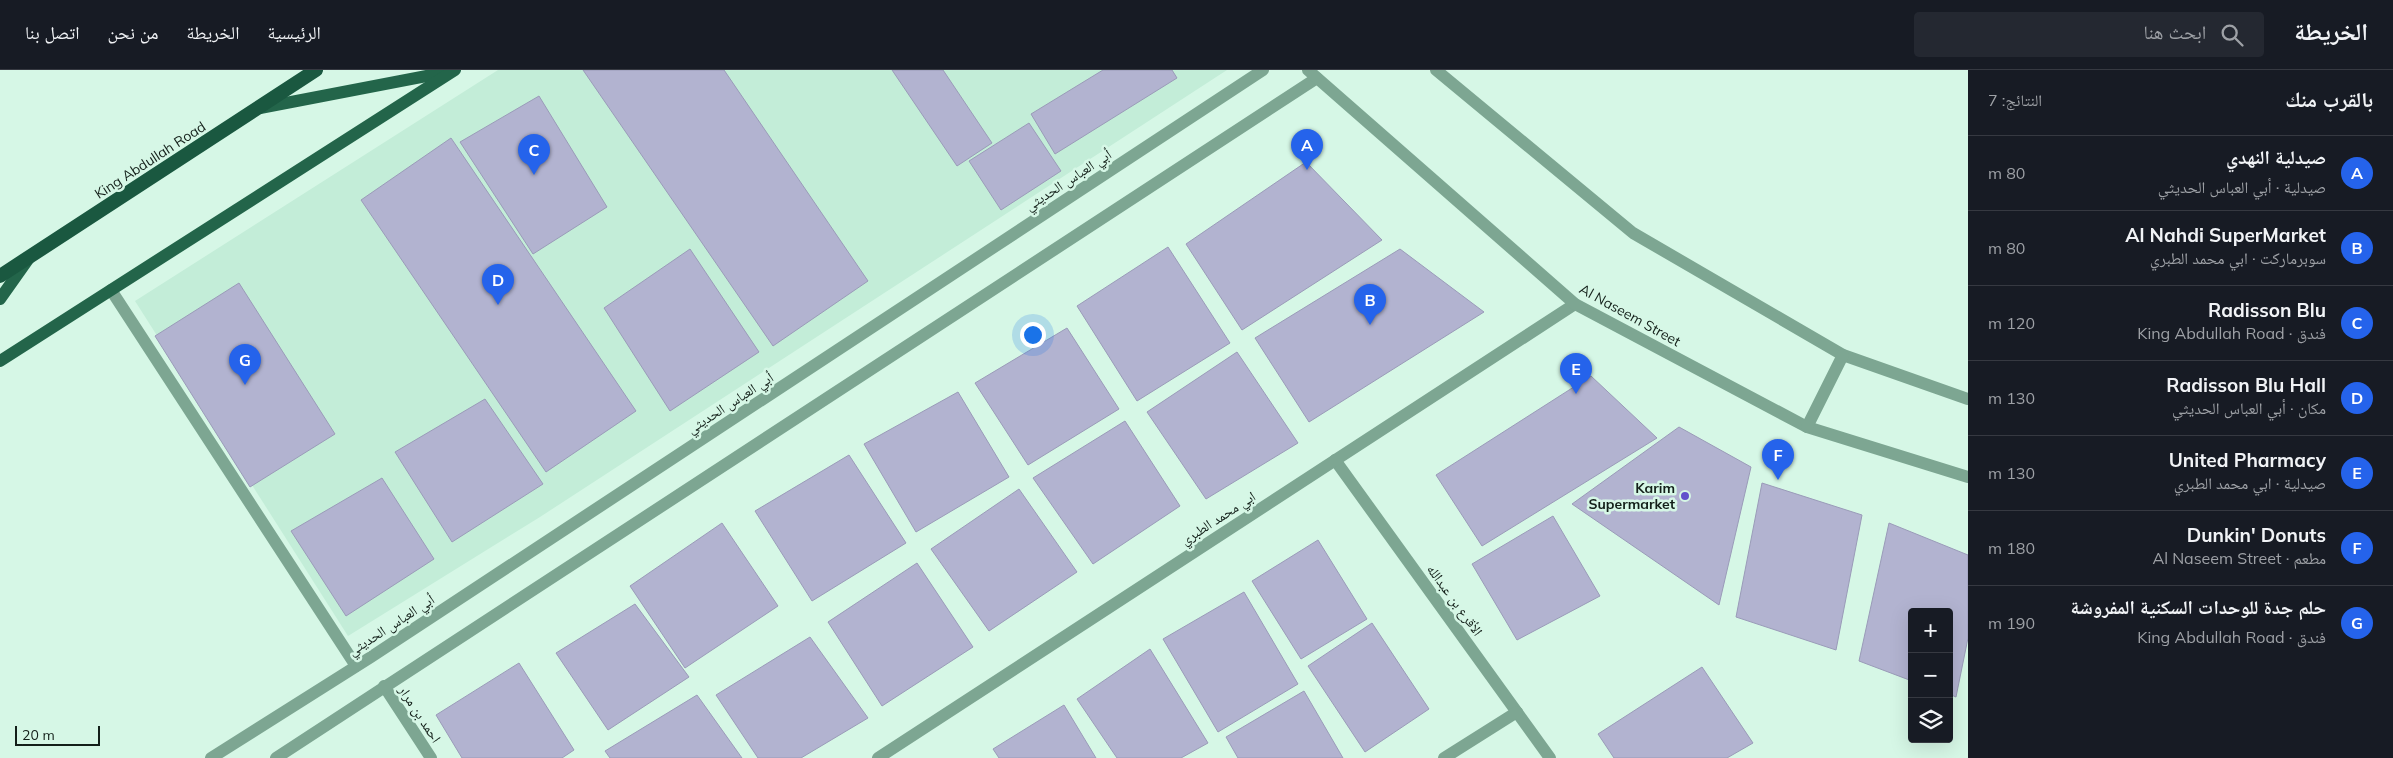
<!DOCTYPE html>
<html lang="ar">
<head>
<meta charset="utf-8">
<style>
  :root { --surface:#171b24; --page:#242831; --text:#f1f3f6; --muted:#9ea1a6; --line:#363941; --accent:#2563eb }
  body { margin:0; font-family:Mulish,"Noto Naskh Arabic",sans-serif; background:var(--page); color:var(--text); direction:rtl }
  .controls { position:absolute; right:15px; bottom:15px; display:grid; overflow:hidden; border-radius:5px; box-shadow:0 5px 20px #0002 }
  .controls button { width:45px; height:45px; display:grid; place-items:center; padding:0; border:0; border-bottom:1px solid var(--line); background:var(--surface); color:var(--text); font:25px sans-serif }
  .scale { position:absolute; left:15px; bottom:12px; width:85px; box-sizing:border-box; padding-left:5px; border:2px solid #131f19; border-top:0; font-size:14px; line-height:18px; white-space:nowrap; color:#131f19; -webkit-text-stroke:4px #d6f7e6; paint-order:stroke }
  .you { position:absolute; left:1032px; top:264px; width:18px; height:18px; margin:-12px; border:4px solid #fff; border-radius:50%; background:#1a73e8; box-shadow:0 0 0 8px #1a73e833 }
  .badge { display:grid; place-items:center; width:32px; height:32px; border-radius:50%; background:var(--accent); color:#fff; font-size:16px; font-weight:700 }
  .pin { position:absolute; translate:-50% -41px; filter:drop-shadow(0 1px 2px #0008) }
  .pin::after { content:''; position:absolute; top:26px; width:18px; height:15px; background:inherit; clip-path:polygon(0 0,100% 0,50% 100%) }
  .list { margin:0; padding:0; list-style:none }
  h2 { display:flex; justify-content:space-between; align-items:center; height:65px; margin:0; padding:0 20px; font-size:21px }
  h2 small { font-size:16px; font-weight:400; color:var(--muted) }
  .list li { display:grid; grid-template-columns:32px 1fr auto; gap:15px; align-items:center; box-sizing:border-box; height:75px; padding:0 20px; border-top:1px solid var(--line) }
  .list b { display:block; font-size:19px; white-space:nowrap }
  .list p { margin:0; font-size:16px; white-space:nowrap; color:var(--muted) }
  .list em { font-size:16px; font-style:normal; color:var(--muted) }
  .icon { flex:none; width:28px; height:28px; fill:none; stroke:currentColor; stroke-width:2; stroke-linecap:round; stroke-linejoin:round }
  .map { position:relative; flex:none; width:1968px; height:688px; overflow:hidden; direction:ltr }
  header { display:flex; align-items:center; gap:30px; box-sizing:border-box; height:70px; padding:0 25px; background:var(--surface); border-bottom:1px solid var(--line) }
  header strong { font-size:24px }
  nav { display:flex; gap:28px; margin-inline-start:auto; font-size:18px }
  .search { width:350px; height:45px; background:var(--page); display:flex; align-items:center; gap:12px; box-sizing:border-box; padding:0 18px; border-radius:5px; color:var(--muted); font-size:19px }
  main { display:flex }
  aside { flex:1; background:var(--surface) }
  .map>svg:first-child { display:block }
</style>
</head>
<body>
<header>
<strong>الخريطة</strong>
<div class="search"><svg class="icon" aria-label="search" viewBox="0 0 24 24"><circle cx="10" cy="10" r="6"/><path d="M15 15l6 6"/></svg>ابحث هنا</div>
<nav><a>الرئيسية</a><a>الخريطة</a><a>من نحن</a><a>اتصل بنا</a></nav>
</header>
<main>
<aside>
<h2>بالقرب منك<small>النتائج: 7</small></h2>
<ul class="list">
<li><span class="badge">A</span><div><b>صيدلية النهدي</b><p>صيدلية · أبي العباس الحديثي</p></div><em>80 m</em></li>
<li><span class="badge">B</span><div><b>Al Nahdi SuperMarket</b><p>سوبرماركت · ابي محمد الطبري</p></div><em>80 m</em></li>
<li><span class="badge">C</span><div><b>Radisson Blu</b><p>فندق · King Abdullah Road</p></div><em>120 m</em></li>
<li><span class="badge">D</span><div><b>Radisson Blu Hall</b><p>مكان · أبي العباس الحديثي</p></div><em>130 m</em></li>
<li><span class="badge">E</span><div><b>United Pharmacy</b><p>صيدلية · ابي محمد الطبري</p></div><em>130 m</em></li>
<li><span class="badge">F</span><div><b>Dunkin' Donuts</b><p>مطعم · Al Naseem Street</p></div><em>180 m</em></li>
<li><span class="badge">G</span><div><b>حلم جدة للوحدات السكنية المفروشة</b><p>فندق · King Abdullah Road</p></div><em>190 m</em></li>
</ul>
</aside>
<div class="map">
<svg width="1968" height="688" viewBox="0 0 1968 688">
  <rect width="100%" height="100%" fill="#d6f7e6"/>
  <polygon fill="#c3edd8" points="498,0 1227,0 540,447 348,566 135,231"/>
  <g fill="#b2b3d0" stroke="#9a9bb8">
    <polygon points="583,0 724,0 868,211 773,276"/>
    <polygon points="892,0 943,0 992,73 957,96"/>
    <polygon points="1103,0 1172,0 1177,8 1055,84 1031,44"/>
    <polygon points="539,26 607,137 533,184 460,72"/>
    <polygon points="1029,53 1061,101 1001,140 969,91"/>
    <polygon points="451,68 636,341 546,402 361,130"/>
    <polygon points="1306,92 1382,170 1242,260 1186,174"/>
    <polygon points="1168,177 1230,273 1137,331 1077,236"/>
    <polygon points="690,179 759,282 670,341 604,238"/>
    <polygon points="1400,179 1484,242 1309,352 1255,268"/>
    <polygon points="239,213 335,364 250,417 155,266"/>
    <polygon points="1067,258 1119,339 1028,395 975,313"/>
    <polygon points="1237,282 1298,373 1206,429 1147,342"/>
    <polygon points="1591,306 1657,368 1482,476 1436,405"/>
    <polygon points="958,322 1009,407 916,462 864,374"/>
    <polygon points="485,329 543,414 452,472 395,382"/>
    <polygon points="1125,351 1180,436 1093,494 1033,408"/>
    <polygon points="1679,357 1751,397 1719,535 1572,434"/>
    <polygon points="849,385 906,473 812,531 755,441"/>
    <polygon points="382,408 434,489 346,546 291,461"/>
    <polygon points="1762,413 1862,445 1836,580 1736,547"/>
    <polygon points="1019,419 1077,502 989,561 931,479"/>
    <polygon points="1553,446 1600,526 1517,570 1472,494"/>
    <polygon points="722,453 778,536 685,598 630,516"/>
    <polygon points="1889,453 1968,485 1968,568 1956,627 1949,624 1949,542 1912,542 1912,611 1859,591"/>
    <polygon points="1318,470 1367,549 1301,589 1252,511"/>
    <polygon points="917,493 973,577 882,636 828,552"/>
    <polygon points="1244,522 1298,614 1218,662 1163,569"/>
    <polygon points="635,534 689,607 608,660 556,583"/>
    <polygon points="1372,553 1429,639 1365,682 1308,596"/>
    <polygon points="810,567 868,648 801,688 758,688 716,625"/>
    <polygon points="1150,579 1208,673 1181,688 1117,688 1077,629"/>
    <polygon points="519,593 574,680 562,688 462,688 436,645"/>
    <polygon points="1702,597 1753,673 1727,688 1614,688 1598,664"/>
    <polygon points="1304,621 1343,688 1238,688 1226,667"/>
    <polygon points="697,625 742,688 610,688 605,681"/>
    <polygon points="1064,635 1096,688 999,688 993,679"/>
  </g>
  <g fill="none" stroke-linecap="round" stroke-linejoin="round">
    <g stroke="#7da692" stroke-width="12">
      <polyline points="111,220 356,596"/>
      <polyline points="1335,390 1550,688"/>
      <polyline points="384,616 431,688"/>
      <polyline points="211,688 371,587 1263,0"/>
      <polyline points="276,688 1317,8"/>
      <polyline points="878,688 1575,234"/>
      <polyline points="1444,688 1517,642"/>
    </g>
    <g stroke="#7da692" stroke-width="12">
      <polyline points="1308,0 1575,234 1807,357 1968,407"/>
      <polyline points="1436,0 1633,163 1843,285 1968,329"/>
      <polyline points="1807,357 1843,285"/>
    </g>
    <g stroke="#23654a" stroke-width="12">
      <polyline points="260,38 447,2"/>
      <polyline points="0,229 29,188"/>
      <polyline points="0,291 455,0"/>
    </g>
    <polyline stroke="#1a5840" stroke-width="14" points="0,206 316,0"/>
  </g>
  <circle fill="#6252cb" stroke="#d6f7e6" stroke-width="2" cx="1685" cy="426" r="5"/>
  <g text-anchor="middle" dominant-baseline="central" stroke-width="5" stroke-linejoin="round" paint-order="stroke">
    <g font-size="14" fill="#131f19" stroke="#d6f7e6">
      <text transform="translate(150 90) rotate(-33)">King Abdullah Road</text>
      <text transform="translate(1068 110) rotate(-33)">أبي العباس الحديثي</text>
      <text transform="translate(1630 245) rotate(29)">Al Naseem Street</text>
      <text transform="translate(730 333) rotate(-33)">أبي العباس الحديثي</text>
      <text transform="translate(1218 448) rotate(-33)">ابي محمد الطبري</text>
      <text transform="translate(1455 530) rotate(54)">الأقرع بن عبدالله</text>
      <text transform="translate(391 555) rotate(-33)">أبي العباس الحديثي</text>
      <text transform="translate(420 644) rotate(57)">احمد بن مرار</text>
    </g>
    <g font-size="14" font-weight="bold" fill="#131f19" stroke="#d6f7e6" text-anchor="end">
      <text x="1675" y="418">Karim<tspan x="1675" dy="16">Supermarket</tspan></text>
    </g>
  </g>
</svg>
<div class="controls">
<button>+</button>
<button>−</button>
<button><svg class="icon" aria-label="layers" viewBox="0 0 24 24"><path d="M12 4l9 5-9 5-9-5zM3 14l9 5 9-5"/></svg></button>
</div>
<div class="scale">20 m</div>
<div class="you"></div>
<div class="pin badge" style="left:1307px;top:100px">A</div>
<div class="pin badge" style="left:1370px;top:255px">B</div>
<div class="pin badge" style="left:534px;top:105px">C</div>
<div class="pin badge" style="left:498px;top:235px">D</div>
<div class="pin badge" style="left:1576px;top:324px">E</div>
<div class="pin badge" style="left:1778px;top:410px">F</div>
<div class="pin badge" style="left:245px;top:315px">G</div>
</div>
</main>
</body>
</html>
